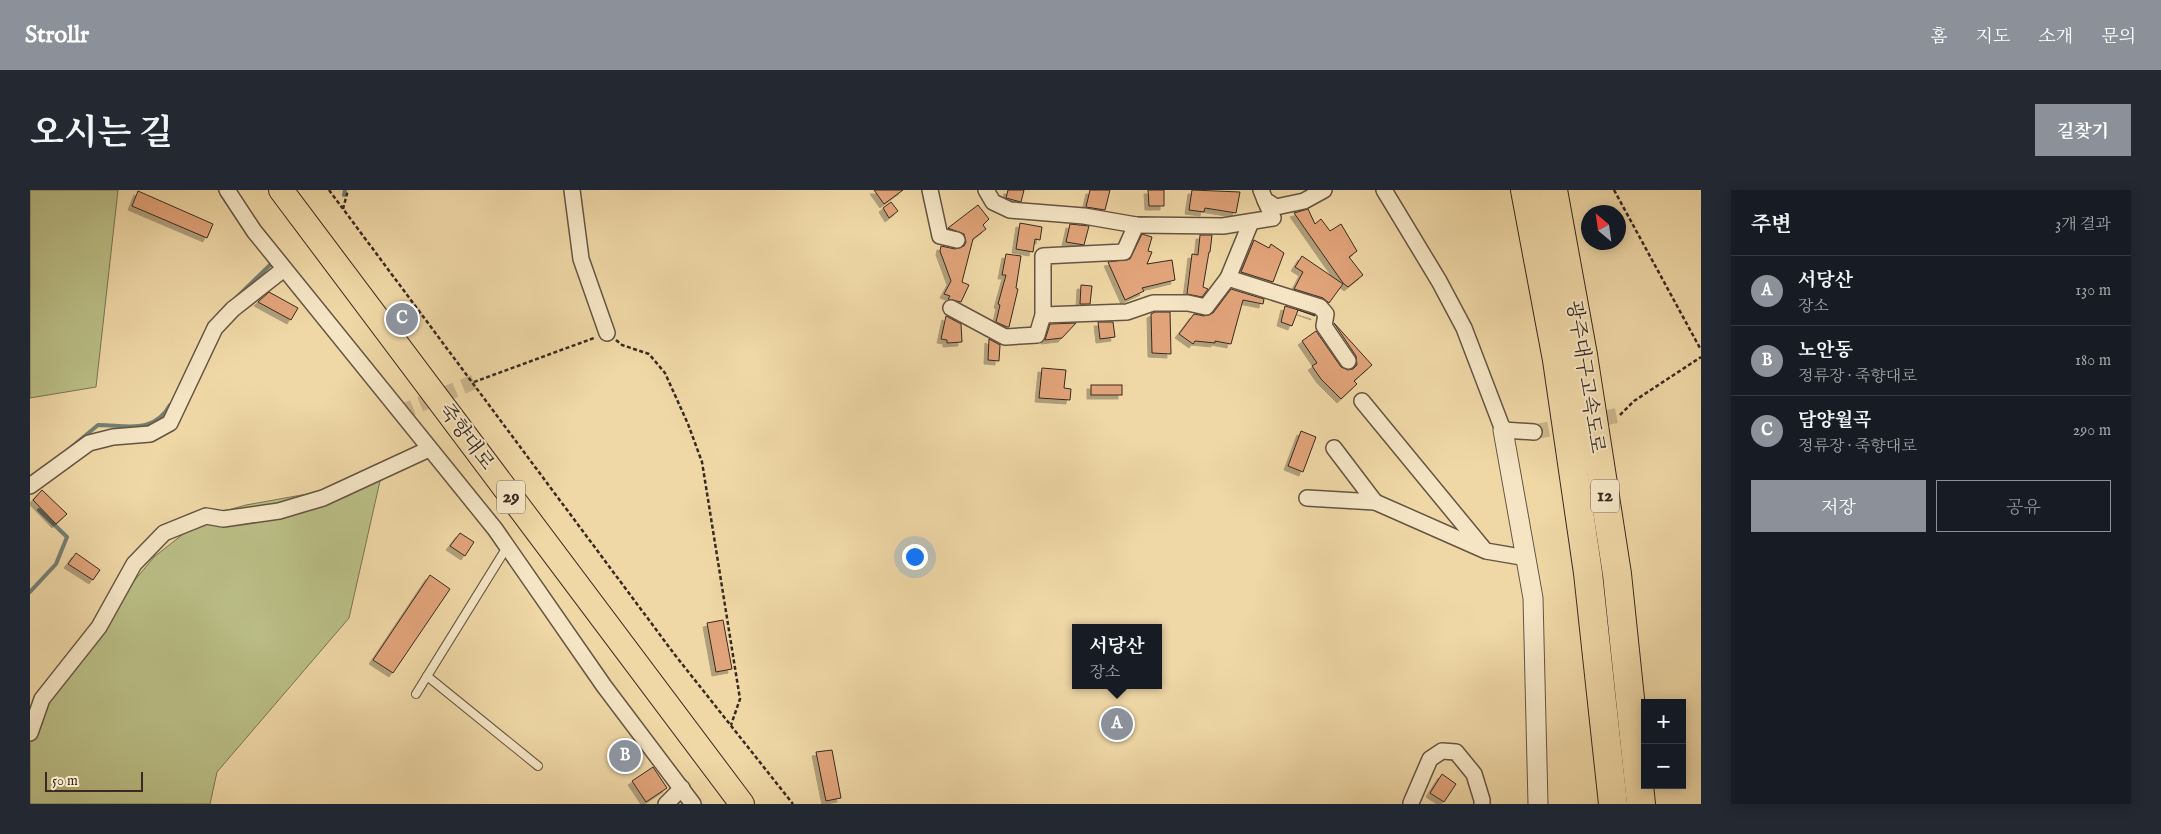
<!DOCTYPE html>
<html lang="ko">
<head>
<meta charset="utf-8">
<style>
  :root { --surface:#171b24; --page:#242831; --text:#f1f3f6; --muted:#9ea1a6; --line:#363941; --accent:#8c9099 }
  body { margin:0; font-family:"IM FELL English","Noto Serif KR",serif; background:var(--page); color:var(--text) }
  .controls { position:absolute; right:15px; bottom:15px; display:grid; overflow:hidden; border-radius:0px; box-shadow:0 2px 12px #0003 }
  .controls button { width:45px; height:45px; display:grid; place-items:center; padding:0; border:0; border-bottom:1px solid var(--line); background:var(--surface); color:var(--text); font:25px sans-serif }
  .compass { position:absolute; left:1551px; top:15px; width:45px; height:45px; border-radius:50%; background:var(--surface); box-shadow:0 2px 12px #0003; rotate:331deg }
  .scale { position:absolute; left:15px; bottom:12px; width:98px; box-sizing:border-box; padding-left:5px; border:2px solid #382a21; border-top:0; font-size:14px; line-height:18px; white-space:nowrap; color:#382a21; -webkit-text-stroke:4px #f5e5c5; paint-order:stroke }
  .you { position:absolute; left:884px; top:366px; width:18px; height:18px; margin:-12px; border:4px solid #fff; border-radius:50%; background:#1a73e8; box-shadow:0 0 0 8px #1a73e833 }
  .badge { display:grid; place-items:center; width:32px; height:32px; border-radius:50%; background:var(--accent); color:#fff; font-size:16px; font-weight:700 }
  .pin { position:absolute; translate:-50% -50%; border:2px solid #fff; box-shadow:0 1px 5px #0006 }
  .popup { position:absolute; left:1042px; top:434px; width:90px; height:65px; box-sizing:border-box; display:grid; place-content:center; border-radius:0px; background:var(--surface); filter:drop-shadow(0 1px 4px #0005); font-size:16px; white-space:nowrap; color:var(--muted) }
  .popup b { font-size:19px; color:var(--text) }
  .popup::after { content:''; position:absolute; left:50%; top:100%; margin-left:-10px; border:10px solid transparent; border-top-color:var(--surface) }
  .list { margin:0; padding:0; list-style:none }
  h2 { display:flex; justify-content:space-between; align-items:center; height:65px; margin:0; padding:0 20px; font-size:21px }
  h2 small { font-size:16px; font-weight:400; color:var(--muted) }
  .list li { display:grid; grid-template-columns:32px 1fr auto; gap:15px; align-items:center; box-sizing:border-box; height:70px; padding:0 20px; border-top:1px solid var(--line) }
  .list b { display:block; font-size:19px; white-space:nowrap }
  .list p { margin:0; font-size:16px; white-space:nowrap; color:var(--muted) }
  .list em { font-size:16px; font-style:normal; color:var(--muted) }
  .actions { display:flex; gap:10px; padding:15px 20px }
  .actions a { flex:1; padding:11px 0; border:1px solid var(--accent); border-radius:0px; text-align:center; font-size:18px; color:var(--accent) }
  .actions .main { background:var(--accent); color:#fff }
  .map { position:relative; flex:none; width:1671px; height:614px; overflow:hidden; border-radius:0px }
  header { display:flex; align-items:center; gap:30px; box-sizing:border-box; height:70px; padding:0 25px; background:var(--accent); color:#fff }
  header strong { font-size:24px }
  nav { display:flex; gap:28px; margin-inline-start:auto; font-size:18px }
  .intro { display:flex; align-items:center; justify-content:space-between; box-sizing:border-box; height:120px; padding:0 30px }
  h1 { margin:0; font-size:35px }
  .button { padding:12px 22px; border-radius:0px; background:var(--accent); color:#fff; font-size:18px; font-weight:700 }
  main { display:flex; gap:30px; padding:0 30px }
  aside { flex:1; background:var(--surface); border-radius:0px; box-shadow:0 2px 12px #0003 }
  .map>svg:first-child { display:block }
</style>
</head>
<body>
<header>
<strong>Strollr</strong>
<nav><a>홈</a><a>지도</a><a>소개</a><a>문의</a></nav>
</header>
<div class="intro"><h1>오시는 길</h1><a class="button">길찾기</a></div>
<main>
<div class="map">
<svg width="1671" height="614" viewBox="0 0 1671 614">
  <defs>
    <filter id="shadow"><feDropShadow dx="-4" dy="4" stdDeviation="0" flood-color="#0004"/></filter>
  </defs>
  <rect width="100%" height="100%" fill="#efd7a6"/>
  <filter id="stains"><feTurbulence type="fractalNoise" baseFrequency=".004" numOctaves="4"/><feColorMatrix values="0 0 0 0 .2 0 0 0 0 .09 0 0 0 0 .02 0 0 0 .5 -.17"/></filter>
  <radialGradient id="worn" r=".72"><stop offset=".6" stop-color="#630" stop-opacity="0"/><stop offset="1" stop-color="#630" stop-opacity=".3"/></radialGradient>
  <g fill="#babe86" stroke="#797454">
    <polygon points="0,0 88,0 66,197 0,208"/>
    <polygon points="350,291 319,428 187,582 180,614 0,614 0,534 85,414 124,367 176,326 216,315"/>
  </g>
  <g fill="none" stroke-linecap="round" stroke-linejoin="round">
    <g stroke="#737f75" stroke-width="4">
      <polyline points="314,5 315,0"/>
      <polyline points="206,108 240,75"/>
      <path d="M38,260L68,235C96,235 123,245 140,215"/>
      <polyline points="0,402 26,374 37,347 9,320"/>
    </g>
  </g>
  <g fill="#e1a379" stroke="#382a21" filter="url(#shadow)">
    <polygon points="844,0 873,0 854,14"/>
    <polygon points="978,0 994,0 991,12 976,8"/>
    <polygon points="1060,0 1080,0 1075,20 1056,17"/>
    <polygon points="1118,0 1134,0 1134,16 1119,16"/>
    <polygon points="1162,0 1210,2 1206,23 1175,18 1174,22 1159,20"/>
    <polygon points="108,1 183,34 177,48 102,16"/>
    <polygon points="861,12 868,21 859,28 853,18"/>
    <polygon points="948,15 959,29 953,35 956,39 943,49 932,92 939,95 931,112 918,109 920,106 914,104 921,91 910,61 911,56 925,59 934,56 936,52 934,44 918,38"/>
    <polygon points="1278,19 1285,34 1291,29 1300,41 1311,34 1327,61 1319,67 1333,85 1318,97 1313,93 1264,23"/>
    <polygon points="990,33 1012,37 1010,50 1005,49 1003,62 986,59"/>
    <polygon points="1040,34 1059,36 1054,55 1036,52"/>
    <polygon points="1112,44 1122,47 1118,61 1122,62 1117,74 1142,70 1145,90 1112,98 1114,101 1095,110 1078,72 1100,69"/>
    <polygon points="1170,45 1182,45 1180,62 1179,62 1173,97 1178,99 1172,107 1157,104 1162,64 1168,65"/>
    <polygon points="1224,50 1239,58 1241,54 1254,63 1243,92 1211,82"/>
    <polygon points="976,64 991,66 986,98 988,99 979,137 977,137 966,132 970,115 968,114 976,85 972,85"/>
    <polygon points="1272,66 1313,94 1299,113 1293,108 1264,99 1273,82 1265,77"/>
    <polygon points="1051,95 1062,96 1060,114 1050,114"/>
    <polygon points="1201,99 1234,109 1233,114 1213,110 1201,154 1185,151 1185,153 1165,151 1163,154 1149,144 1164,124 1174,126 1183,123"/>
    <polygon points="239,102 268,118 261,130 228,112"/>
    <polygon points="1255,116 1285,125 1285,126 1268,120 1262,136 1251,132"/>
    <polygon points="1125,122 1140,122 1141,164 1122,163 1121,124"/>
    <polygon points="916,126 931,134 932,152 917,153 917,150 911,149"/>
    <polygon points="1068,132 1083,132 1085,147 1070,149"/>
    <polygon points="1046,133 1032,148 1015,150 1020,134"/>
    <polygon points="1304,133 1342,175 1324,191 1327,194 1311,209 1291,189 1282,176 1287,173 1272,151 1286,141 1311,177 1318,180 1323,179 1327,175 1326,166"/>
    <polygon points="959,149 970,155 969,171 958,170"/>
    <polygon points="1012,178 1036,180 1034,198 1041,199 1040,210 1009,208"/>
    <rect x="1061" y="195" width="31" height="10"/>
    <polygon points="1271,241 1286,247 1273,282 1258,276"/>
    <polygon points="12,300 37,324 26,334 3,310"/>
    <polygon points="430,343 444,352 435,366 420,356"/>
    <polygon points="46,363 70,380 63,390 38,374"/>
    <polygon points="400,385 420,399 363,483 343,470"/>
    <polygon points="693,430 702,479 686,482 677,433"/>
    <polygon points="802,560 811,608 796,611 786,562"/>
    <polygon points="623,577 637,598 616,612 602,591"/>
    <polygon points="1412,584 1426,594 1414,612 1400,603"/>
  </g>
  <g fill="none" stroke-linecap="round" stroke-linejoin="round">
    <g stroke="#cab48b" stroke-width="15" stroke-dasharray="15 8" stroke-linecap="butt">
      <polyline points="369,223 444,192"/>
      <polyline points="1504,242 1590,225"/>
    </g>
    <g stroke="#665542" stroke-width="10">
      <g id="service">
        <polyline points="397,486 508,576"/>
        <polyline points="386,504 477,357"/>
      </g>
    </g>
    <g stroke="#665542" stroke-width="18">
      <g id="minor">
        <polyline points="197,0 224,41 465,339 574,496 663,614"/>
        <polyline points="542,0 551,69 577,143"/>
        <polyline points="900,0 910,46 927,50"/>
        <polyline points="956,0 963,12 980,20 1054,26 1106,35 1193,36 1243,28 1235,10"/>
        <polyline points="1231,0 1235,10 1246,17 1274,11 1294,0"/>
        <polyline points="1354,0 1409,91 1434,138 1473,240 1504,242"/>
        <polyline points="1198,88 1221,32"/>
        <polyline points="921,118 975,147 1007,145 1013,125 1013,66 1094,62 1106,35"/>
        <polyline points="1013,125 1097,122 1123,113 1158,113 1176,117 1198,88 1290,117 1296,124 1294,136 1318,171"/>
        <polyline points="1332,211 1453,358"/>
        <polyline points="1304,258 1345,312"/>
        <polyline points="0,296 59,253 83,247 120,244 140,233 185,138 203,119 254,79"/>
        <polyline points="1277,308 1345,312 1456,361 1497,368"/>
        <polyline points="0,543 12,509 69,437 104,374 134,343 176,326 193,329 249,321 293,308 399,259"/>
        <polyline points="1381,613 1400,569 1412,561 1426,562 1444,584 1452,610 1452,614"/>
        <polyline points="636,614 652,598"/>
      </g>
    </g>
    <g stroke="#665542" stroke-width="21">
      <polyline id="tertiary" points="1473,240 1503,408 1508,614"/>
    </g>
    <g stroke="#382a21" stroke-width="26">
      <polyline id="primary" points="251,0 712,614"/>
    </g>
    <g stroke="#382a21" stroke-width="30">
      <g id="motorway">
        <polyline points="1495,0 1527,170 1558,383 1583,614"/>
        <polyline points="1523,0 1553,165 1587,384 1611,614"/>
      </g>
    </g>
    <g stroke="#382a21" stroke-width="2.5" stroke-dasharray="4 2.5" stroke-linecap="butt">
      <polyline points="299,0 645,465 763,614"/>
      <polyline points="1584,0 1671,160"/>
      <polyline points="313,19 318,0"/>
      <polyline points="586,150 592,155 619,164 635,183 658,234 672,272 710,509 701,535"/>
      <polyline points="444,192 564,148"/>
      <polyline points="1590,225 1604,211 1671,167"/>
    </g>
    <use href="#service" stroke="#f5e5c5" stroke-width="8"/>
    <use href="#minor" stroke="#f5e5c5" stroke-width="15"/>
    <use href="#tertiary" stroke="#f5e5c5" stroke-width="19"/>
    <use href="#primary" stroke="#efd7a6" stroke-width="24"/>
    <use href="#motorway" stroke="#efd7a6" stroke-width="28"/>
  </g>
  <g text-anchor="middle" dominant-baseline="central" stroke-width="4" stroke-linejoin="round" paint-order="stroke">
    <g fill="#f5e5c5" stroke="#716252" stroke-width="1">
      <rect x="1561" y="289.5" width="28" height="33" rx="4"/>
      <rect x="467" y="290.5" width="28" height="33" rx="4"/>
    </g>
    <g font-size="19" font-weight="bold" fill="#382a21">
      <text x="1575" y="306">12</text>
      <text x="481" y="307">29</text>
    </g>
    <g font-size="20" fill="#382a21" stroke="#f5e5c5">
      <text transform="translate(1555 187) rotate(81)">광주대구고속도로</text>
      <text transform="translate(436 247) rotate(53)">죽향대로</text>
    </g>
  </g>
  <rect width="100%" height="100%" filter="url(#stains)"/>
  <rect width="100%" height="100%" fill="url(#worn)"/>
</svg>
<div class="controls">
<button>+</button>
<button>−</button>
</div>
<svg class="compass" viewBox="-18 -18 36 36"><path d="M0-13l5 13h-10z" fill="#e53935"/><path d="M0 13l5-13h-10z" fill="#9ea1a6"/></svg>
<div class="scale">50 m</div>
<div class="you"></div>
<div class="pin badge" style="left:1087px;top:534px">A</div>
<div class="popup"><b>서당산</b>장소</div>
<div class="pin badge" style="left:595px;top:566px">B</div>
<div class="pin badge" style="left:372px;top:129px">C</div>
</div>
<aside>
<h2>주변<small>3개 결과</small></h2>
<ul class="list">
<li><span class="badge">A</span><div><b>서당산</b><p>장소</p></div><em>130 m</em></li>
<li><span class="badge">B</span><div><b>노안동</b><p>정류장 · 죽향대로</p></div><em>180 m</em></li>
<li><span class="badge">C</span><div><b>담양월곡</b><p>정류장 · 죽향대로</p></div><em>290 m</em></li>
</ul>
<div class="actions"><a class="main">저장</a><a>공유</a></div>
</aside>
</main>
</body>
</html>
